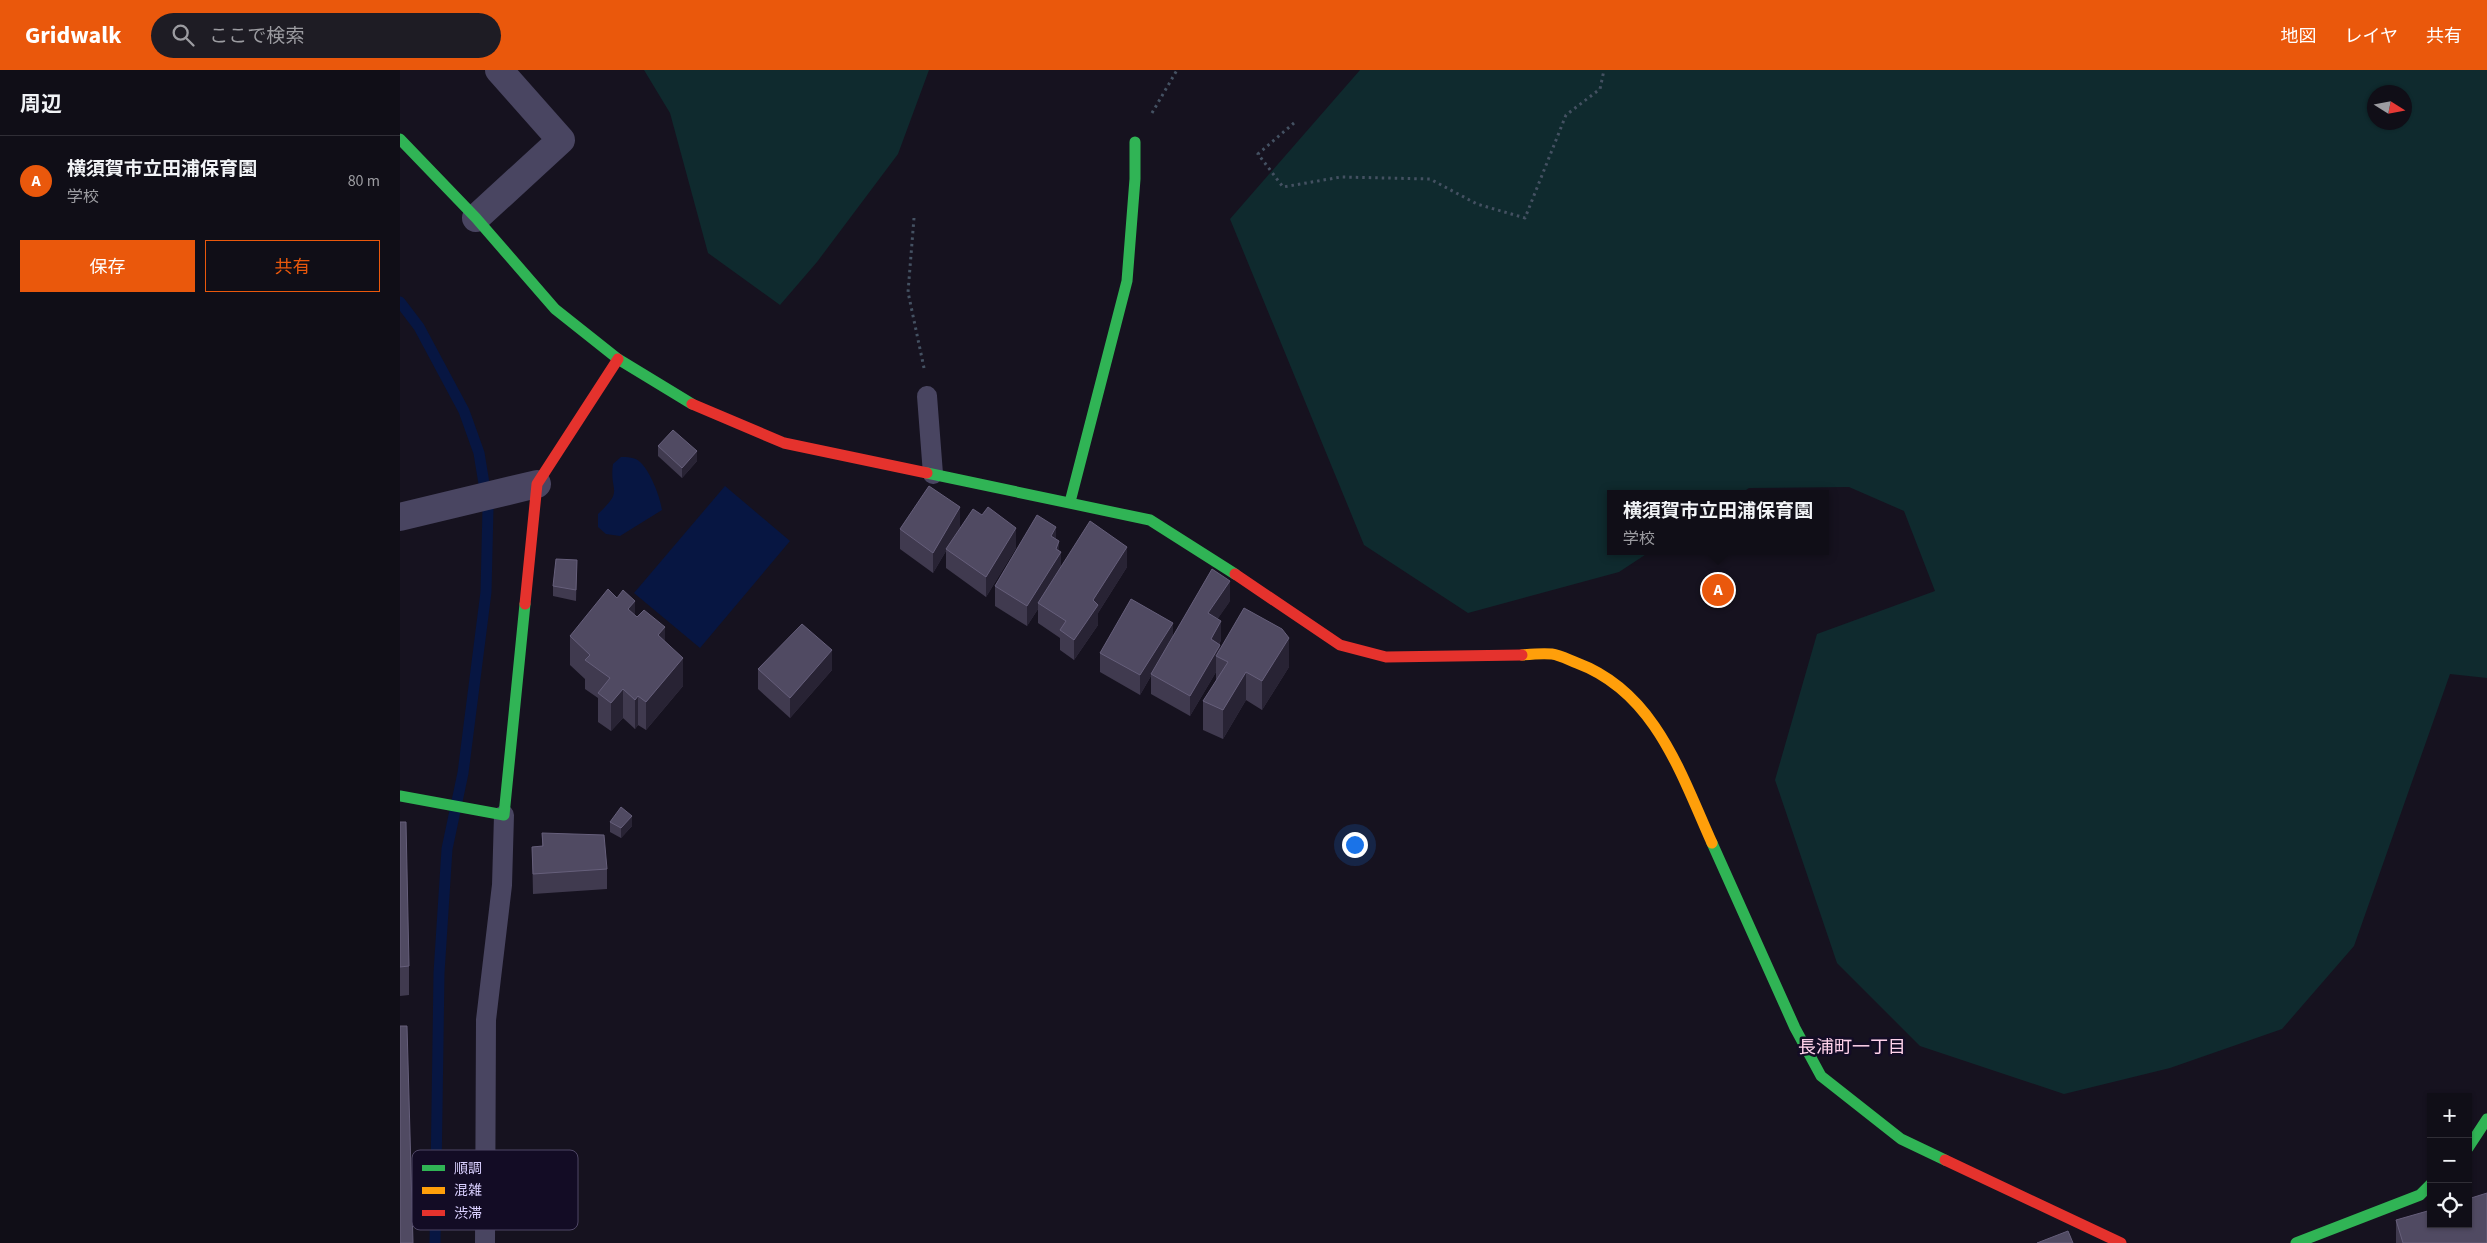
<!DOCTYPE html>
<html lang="ja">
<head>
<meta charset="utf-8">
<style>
  :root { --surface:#100e17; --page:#1e1c24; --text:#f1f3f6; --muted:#9c9ca1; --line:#302e36; --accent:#ea580c }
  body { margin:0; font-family:"Source Sans 3","Noto Sans JP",sans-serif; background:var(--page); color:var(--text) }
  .controls { position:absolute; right:15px; bottom:15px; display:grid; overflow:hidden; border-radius:0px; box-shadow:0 1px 4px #0004 }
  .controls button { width:45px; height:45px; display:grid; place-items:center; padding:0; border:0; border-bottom:1px solid var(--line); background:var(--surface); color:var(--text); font:25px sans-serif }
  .compass { position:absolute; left:1967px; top:15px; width:45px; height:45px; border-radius:50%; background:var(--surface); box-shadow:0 1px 4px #0004; rotate:101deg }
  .you { position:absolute; left:954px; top:774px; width:18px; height:18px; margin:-12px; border:4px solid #fff; border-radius:50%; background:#1a73e8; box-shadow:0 0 0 8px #1a73e833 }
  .badge { display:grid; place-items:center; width:32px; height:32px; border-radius:50%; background:var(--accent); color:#fff; font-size:16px; font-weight:700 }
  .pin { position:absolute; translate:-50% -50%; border:2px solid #fff; box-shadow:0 1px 5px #0006 }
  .popup { position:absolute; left:1207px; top:420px; width:222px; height:65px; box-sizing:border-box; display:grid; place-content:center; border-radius:0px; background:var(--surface); filter:drop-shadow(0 1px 4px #0005); font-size:16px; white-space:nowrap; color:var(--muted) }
  .popup b { font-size:19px; color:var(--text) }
  .popup::after { content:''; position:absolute; left:50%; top:100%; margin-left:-10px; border:10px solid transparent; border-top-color:var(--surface) }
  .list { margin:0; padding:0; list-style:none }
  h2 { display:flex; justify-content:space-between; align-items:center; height:65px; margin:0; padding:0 20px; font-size:21px }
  h2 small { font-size:16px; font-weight:400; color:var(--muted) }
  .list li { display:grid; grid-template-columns:32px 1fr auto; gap:15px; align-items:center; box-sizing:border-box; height:90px; padding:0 20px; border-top:1px solid var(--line) }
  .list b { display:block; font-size:19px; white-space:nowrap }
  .list p { margin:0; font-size:16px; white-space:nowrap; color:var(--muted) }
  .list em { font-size:16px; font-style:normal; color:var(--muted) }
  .actions { display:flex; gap:10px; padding:15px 20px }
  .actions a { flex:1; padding:11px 0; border:1px solid var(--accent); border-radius:0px; text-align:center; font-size:18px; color:var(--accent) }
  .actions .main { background:var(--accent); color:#fff }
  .icon { flex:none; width:28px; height:28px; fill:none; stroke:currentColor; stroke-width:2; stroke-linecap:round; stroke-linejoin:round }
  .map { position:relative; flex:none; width:2087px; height:1173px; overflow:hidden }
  header { display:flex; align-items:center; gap:30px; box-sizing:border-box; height:70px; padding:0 25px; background:var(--accent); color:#fff }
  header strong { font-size:24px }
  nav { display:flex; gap:28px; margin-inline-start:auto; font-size:18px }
  .search { width:350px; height:45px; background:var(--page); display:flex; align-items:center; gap:12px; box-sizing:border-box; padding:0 18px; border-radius:28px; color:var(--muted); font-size:19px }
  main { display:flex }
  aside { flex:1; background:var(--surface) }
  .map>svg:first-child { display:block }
</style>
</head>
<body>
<header>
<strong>Gridwalk</strong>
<div class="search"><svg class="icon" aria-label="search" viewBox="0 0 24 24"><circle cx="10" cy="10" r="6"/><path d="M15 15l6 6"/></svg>ここで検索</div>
<nav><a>地図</a><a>レイヤ</a><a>共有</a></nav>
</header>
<main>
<aside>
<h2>周辺<small></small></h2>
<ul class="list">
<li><span class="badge">A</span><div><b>横須賀市立田浦保育園</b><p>学校</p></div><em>80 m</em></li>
</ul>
<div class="actions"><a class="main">保存</a><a>共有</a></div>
</aside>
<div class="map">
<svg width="2087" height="1173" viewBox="0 0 2087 1173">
  <rect width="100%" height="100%" fill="#16121f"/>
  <g fill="#0f2a2e" fill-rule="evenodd">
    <polygon points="244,0 529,0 498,84 417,192 380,235 308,183 270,43"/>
    <path d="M960,0H2087V608L2050,604L1954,876L1882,959L1770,998L1664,1024L1520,976L1437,893L1375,710L1417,564L1535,521L1504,441L1449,417L1349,418L1340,424H1210V481H1251L1219,502L1068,543L964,475L830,149ZM1974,22H2004V52H1974Z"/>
  </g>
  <g fill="#071642">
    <path d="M221,387C227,387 235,387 240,392C250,401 260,426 262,440L220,466L206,464L198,457V444C225,419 209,423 213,394Z"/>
    <polygon points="325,416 390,471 300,578 234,523"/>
  </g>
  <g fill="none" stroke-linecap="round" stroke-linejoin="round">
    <polyline stroke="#071642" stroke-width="11" points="0,232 19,257 64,341 79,383 88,438 86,522 63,703 47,779 39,903 35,1173"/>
    <g stroke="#445162" stroke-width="3" stroke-dasharray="2.5 4" stroke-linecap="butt">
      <polyline points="752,43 777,0"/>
      <polyline points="894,53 858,84 883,117 941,107 1030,109 1077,134 1125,148 1166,45 1200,19 1204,0"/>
      <polyline points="514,148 508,222 524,298"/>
    </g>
    <g stroke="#494561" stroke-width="20">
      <polyline points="527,326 533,404"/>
      <polyline points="85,1173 86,950 102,815 104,745"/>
    </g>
    <g stroke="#494561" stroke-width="28">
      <polyline points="76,148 161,70 99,0"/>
      <polyline points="0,447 137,414"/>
    </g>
    <g stroke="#30b455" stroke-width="11">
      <polyline points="0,69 76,148 155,239 218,289 292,334"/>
      <polyline points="527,403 750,450 835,504"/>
      <polyline points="670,432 727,211 735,109 735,72"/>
      <polyline points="0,726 104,745 125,534"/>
      <polyline points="1312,773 1395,958 1421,1006 1501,1069 1545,1090"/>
      <polyline points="2068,1078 2087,1049"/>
      <polyline points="1896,1173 2020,1125 2031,1114"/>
    </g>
    <path stroke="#ff9f0a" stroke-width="11" d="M1122,585C1132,584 1142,583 1152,584C1160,585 1169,590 1177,593C1255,622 1281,704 1312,773"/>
    <g stroke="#e5322d" stroke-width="11">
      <polyline points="292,334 384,373 527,403"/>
      <polyline points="835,504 940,575 986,587 1122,585"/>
      <polyline points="125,534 137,414 218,289"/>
      <polyline points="1545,1090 1721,1173"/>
    </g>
  </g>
  <g fill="#403a4f">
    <polygon points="258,376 297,391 282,408 258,386"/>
    <polygon points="560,457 553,468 616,478 586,527 546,498 546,481 533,503 500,479 500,459"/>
    <polygon points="656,469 659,481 661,496 727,497 698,543 698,555 674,590 660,580 660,568 638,553 638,539 627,556 595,536 595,516"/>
    <polygon points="177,490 176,531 153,526 153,516"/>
    <polygon points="830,531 818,548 821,570 819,575 820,580 889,597 862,640 846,630 823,669 803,660 803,631 816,611 816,602 790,646 751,624 751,606 740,625 700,602 700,583 773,567"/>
    <polygon points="235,546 265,571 283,616 246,660 238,655 235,659 223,648 211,661 198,652 198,628 185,619 185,609 170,595 170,566"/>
    <polygon points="358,599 432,600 390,648 358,619"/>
    <polygon points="0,752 9,896 9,925 0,926"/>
    <polygon points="210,752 232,756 221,768 210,762"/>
    <polygon points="142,763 207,799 207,819 133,824 132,777 142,776"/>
    <polygon points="1996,1150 2087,1173 1996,1173"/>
  </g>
  <g fill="#282334">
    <polygon points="297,381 297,391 282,408 282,398"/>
    <polygon points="560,437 560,457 547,479 546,479 546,481 533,503 533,483"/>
    <polygon points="656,457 656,476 651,466"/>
    <polygon points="616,458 616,478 586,527 586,507"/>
    <polygon points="659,471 659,485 661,482 661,502 638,533 638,539 627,556 627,536"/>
    <polygon points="727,477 727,497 698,543 698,555 674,590 674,570 693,530"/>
    <polygon points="830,511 830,531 808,563 808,543"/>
    <polygon points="235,531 235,559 228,539"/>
    <polygon points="821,551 821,570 811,589 811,569"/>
    <polygon points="773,553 773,573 751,604 751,606 740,625 740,605"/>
    <polygon points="265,557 265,586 258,565"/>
    <polygon points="889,568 889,597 862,640 862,611"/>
    <polygon points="820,575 820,588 816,586 816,602 790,646 790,626"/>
    <polygon points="432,580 432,600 390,648 390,628"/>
    <polygon points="283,588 283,616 246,660 246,632"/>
    <polygon points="846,602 846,630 823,669 823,640"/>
    <polygon points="223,619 223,648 211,661 211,633"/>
    <polygon points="238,626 238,655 235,659 235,630"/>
    <polygon points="232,746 232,756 221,768 221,758"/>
  </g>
  <g fill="#504a62" stroke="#665f7b">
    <polygon points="273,360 297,381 282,398 258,376"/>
    <polygon points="529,416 560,437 533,483 500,459"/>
    <polygon points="588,437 616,458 586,507 546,479 573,439 582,445"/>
    <polygon points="637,445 656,457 651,466 659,471 656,479 661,482 627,536 595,516"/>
    <polygon points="690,451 727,477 693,530 698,535 674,570 660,560 666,551 638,533"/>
    <polygon points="156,489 177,490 176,520 153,516"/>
    <polygon points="812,499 830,511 808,543 821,551 811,569 820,575 790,626 751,604"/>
    <polygon points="208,519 217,528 223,520 235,531 228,539 237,547 244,540 265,557 258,565 283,588 246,632 238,626 235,630 223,619 211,633 198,623 210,608 185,590 190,585 170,566"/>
    <polygon points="731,529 773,553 740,605 700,583"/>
    <polygon points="844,538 882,559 889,568 862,611 846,602 823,640 803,631 828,592 816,586"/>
    <polygon points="402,554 432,580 390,628 358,599"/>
    <polygon points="221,737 232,746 221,758 210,752"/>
    <polygon points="0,752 6,752 9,896 0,897"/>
    <polygon points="142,763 204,765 207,799 133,804 132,777 143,776"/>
    <polygon points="0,956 7,956 13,1173 0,1173"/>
    <polygon points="2087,1123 2087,1173 2003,1173 1996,1150 2031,1140 2031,1154 2068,1154 2068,1129"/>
    <polygon points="1668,1161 1673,1173 1637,1173"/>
  </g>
  <g text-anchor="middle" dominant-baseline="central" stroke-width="5" stroke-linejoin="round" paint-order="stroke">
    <g font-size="18" fill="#ffd2ea" stroke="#130c25">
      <text x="1452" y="977">長浦町一丁目</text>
    </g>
  </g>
  <rect x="12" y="1080" width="166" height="80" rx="8" fill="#130c25" stroke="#4f4766" stroke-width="1"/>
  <rect x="22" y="1095" width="23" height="6" fill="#30b455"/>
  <rect x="22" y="1117" width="23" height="7" fill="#ff9f0a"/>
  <rect x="22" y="1140" width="23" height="6" fill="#e5322d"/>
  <g font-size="14" fill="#dad0ff">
    <text x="54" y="1103">順調</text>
    <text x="54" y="1125">混雑</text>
    <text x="54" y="1148">渋滞</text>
  </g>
</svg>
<div class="controls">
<button>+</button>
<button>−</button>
<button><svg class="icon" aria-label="locate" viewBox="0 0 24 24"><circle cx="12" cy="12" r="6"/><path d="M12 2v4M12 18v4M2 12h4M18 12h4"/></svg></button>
</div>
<svg class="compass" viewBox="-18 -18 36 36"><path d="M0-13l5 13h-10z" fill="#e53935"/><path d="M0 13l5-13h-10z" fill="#9c9ca1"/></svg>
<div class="you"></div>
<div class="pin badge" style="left:1318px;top:520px">A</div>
<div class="popup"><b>横須賀市立田浦保育園</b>学校</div>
</div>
</main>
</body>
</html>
